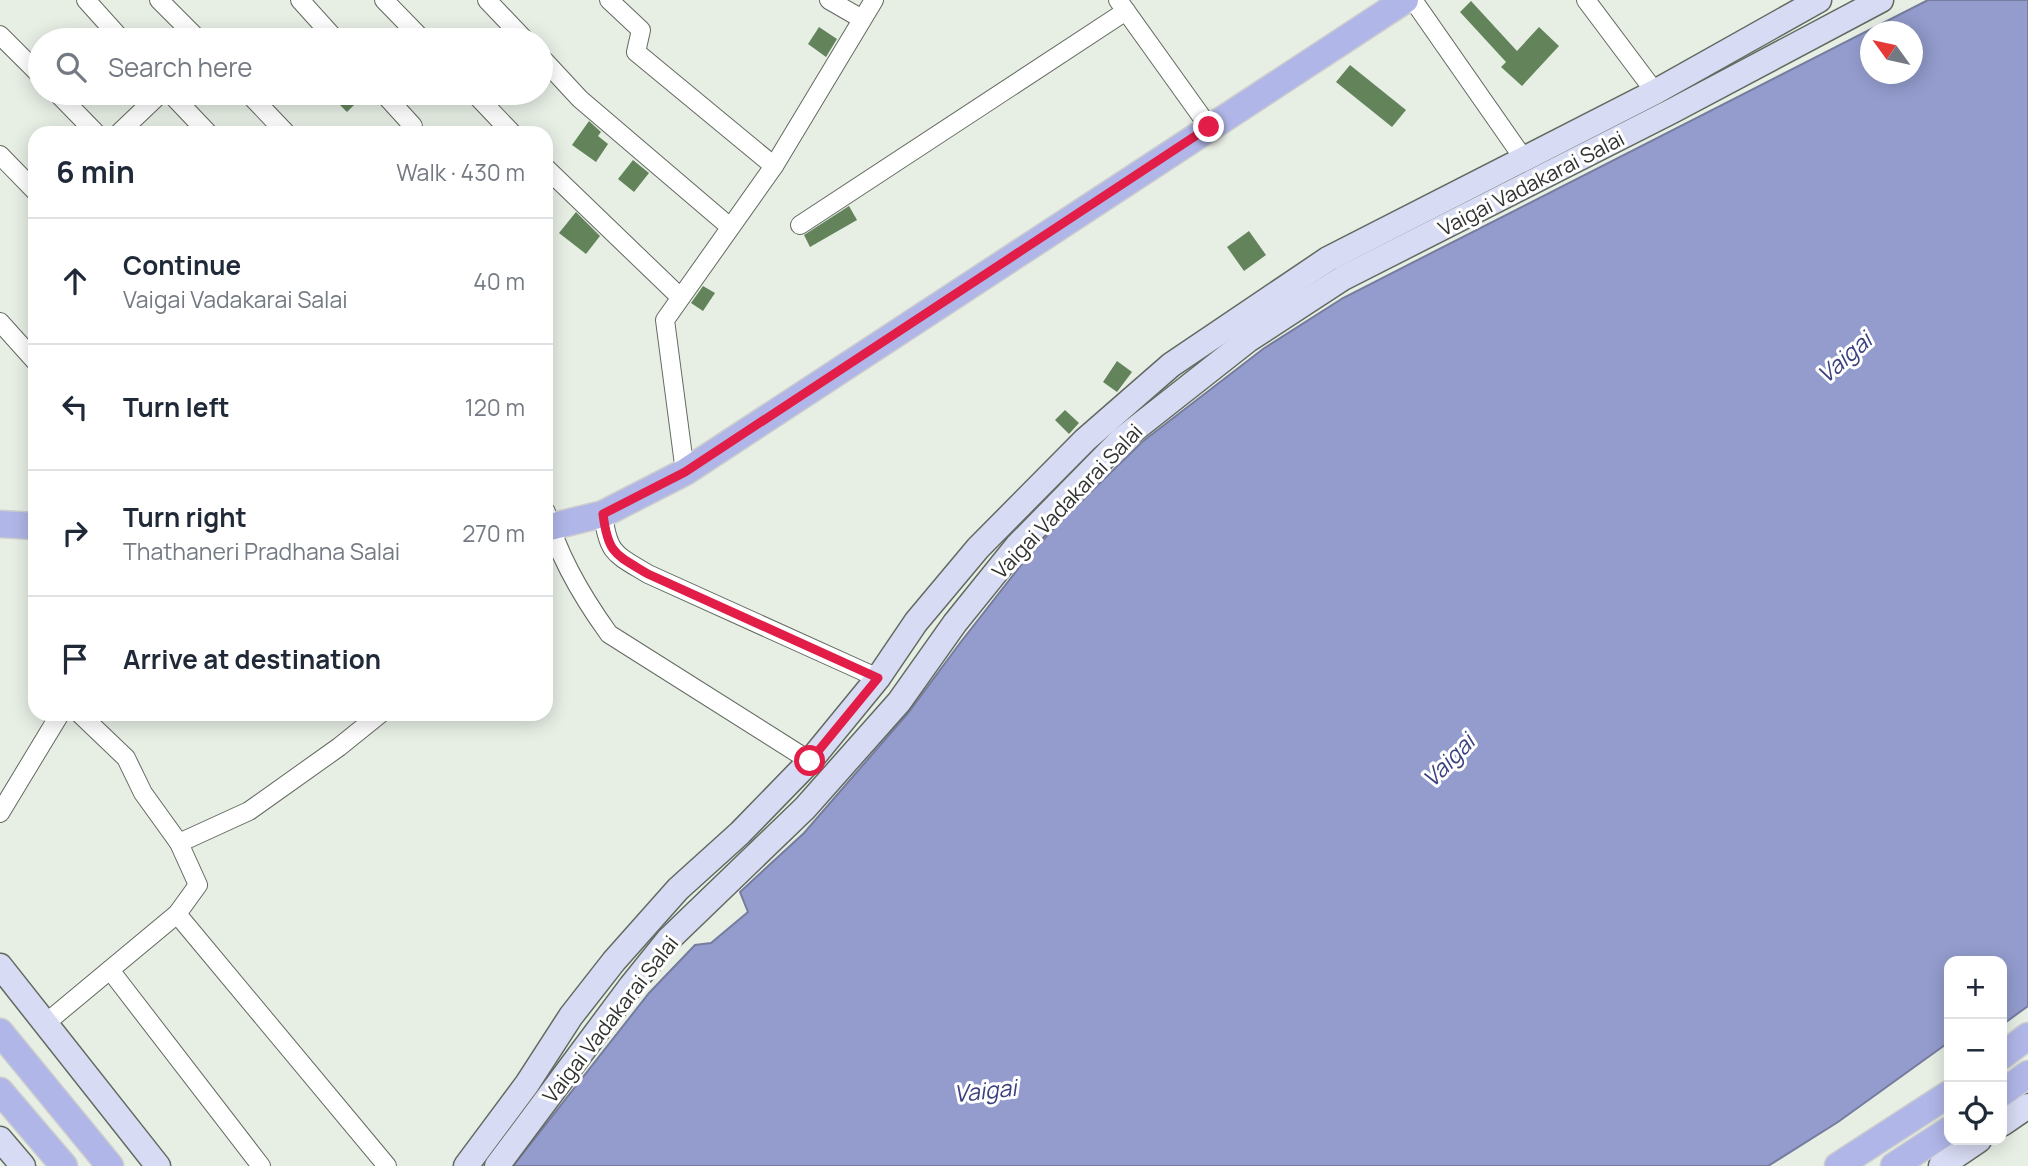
<!DOCTYPE html>
<html lang="en">
<head>
<meta charset="utf-8">
<style>
  :root { --surface:#fff; --page:#f6f6f7; --text:#1f2937; --muted:#747a83; --line:#e0e1e3 }
  body { margin:0; font-family:Manrope,sans-serif; background:var(--page); color:var(--text) }
  .controls { position:absolute; right:21px; bottom:21px; display:grid; overflow:hidden; border-radius:14px; box-shadow:0 4px 18px #0003 }
  .controls button { width:63px; height:63px; display:grid; place-items:center; padding:0; border:0; border-bottom:2px solid var(--line); background:var(--surface); color:var(--text); font:35px sans-serif }
  .compass { position:absolute; left:1860px; top:21px; width:63px; height:63px; border-radius:50%; background:var(--surface); box-shadow:0 4px 18px #0003; rotate:303deg }
  .stop { position:absolute; width:21px; height:21px; margin:-16px; border:5px solid #e11d48; border-radius:50%; background:#fff }
  .stop.end { background:#e11d48; border-color:#fff; box-shadow:0 2px 7px #0008 }
  .list { margin:0; padding:0; list-style:none }
  h2 { display:flex; justify-content:space-between; align-items:center; height:91px; margin:0; padding:0 28px; font-size:30px }
  h2 small { font-size:23px; font-weight:400; color:var(--muted) }
  .list li { display:grid; grid-template-columns:46px 1fr auto; gap:21px; align-items:center; box-sizing:border-box; height:126px; padding:0 28px; border-top:2px solid var(--line) }
  .list b { display:block; font-size:26px; white-space:nowrap }
  .list p { margin:0; font-size:23px; white-space:nowrap; color:var(--muted) }
  .list em { font-size:23px; font-style:normal; color:var(--muted) }
  .icon { flex:none; width:38px; height:38px; fill:none; stroke:currentColor; stroke-width:2; stroke-linecap:round; stroke-linejoin:round }
  .map { position:relative; flex:none; width:2028px; height:1166px; overflow:hidden }
  .search { position:absolute; background:var(--surface); box-shadow:0 4px 18px #0003; left:28px; top:28px; width:525px; height:77px; display:flex; align-items:center; gap:18px; box-sizing:border-box; padding:0 24px; border-radius:38px; color:var(--muted); font-size:26px }
  .panel { position:absolute; background:var(--surface); box-shadow:0 4px 18px #0003; left:28px; top:126px; width:525px; height:595px; border-radius:21px }
  .map>svg:first-child { display:block }
</style>
</head>
<body>
<div class="map">
<svg width="2028" height="1166" viewBox="0 0 2028 1166">
  <rect width="100%" height="100%" fill="#e7efe5"/>
  <path fill="#939ccd" stroke="#757c9e" stroke-width="2" fill-rule="evenodd" d="M1928,0H2028V1006L2002,1025V961H1949V1042L1838,1122L1768,1166H513L649,993L695,945L711,943L748,912L740,892L804,833L908,713L960,643L1025,560L1057,525L1142,442L1263,349L1343,298ZM1870,32H1912V74H1870Z"/>
  <g fill="#63845b">
    <polygon points="1471,1 1517,51 1539,27 1559,46 1522,86 1501,67 1506,62 1460,12"/>
    <polygon points="819,27 837,39 826,57 808,44"/>
    <polygon points="1350,65 1406,110 1392,127 1336,82"/>
    <polygon points="344,93 366,93 347,112 336,101"/>
    <polygon points="589,121 601,132 598,136 608,144 596,162 572,145"/>
    <polygon points="633,160 649,173 634,192 618,179"/>
    <polygon points="849,206 857,220 810,247 804,235"/>
    <polygon points="576,212 600,236 586,254 559,233"/>
    <polygon points="1249,231 1266,255 1244,271 1227,247"/>
    <polygon points="703,286 715,293 703,311 691,303"/>
    <polygon points="1117,361 1132,372 1117,392 1103,382"/>
    <polygon points="1065,410 1079,423 1069,434 1055,420"/>
  </g>
  <g fill="none" stroke-linecap="round" stroke-linejoin="round">
    <g stroke="#626960" stroke-width="20">
      <g id="street">
        <polyline points="86,0 122,40"/>
        <polyline points="159,0 199,40"/>
        <polyline points="300,0 336,40"/>
        <polyline points="384,0 423,40"/>
        <polyline points="487,0 525,40"/>
        <polyline points="609,0 641,30 636,52 774,166 665,320 685,472"/>
        <polyline points="829,0 862,19"/>
        <polyline points="1118,0 1209,127"/>
        <polyline points="1413,0 1524,159"/>
        <polyline points="1586,0 1655,92"/>
        <polyline points="0,35 40,75"/>
        <polyline points="541,57 580,99 730,227"/>
        <polyline points="57,93 96,133"/>
        <polyline points="170,93 208,133"/>
        <polyline points="248,93 286,133"/>
        <polyline points="383,93 413,126 406,133"/>
        <polyline points="474,93 512,133"/>
        <polyline points="119,133 161,93"/>
        <polyline points="0,155 35,191"/>
        <polyline points="774,166 874,0"/>
        <polyline points="546,168 680,297"/>
        <polyline points="800,225 1126,11"/>
        <polyline points="0,322 35,361"/>
        <path d="M546,512C558,556 583,598 609,634L810,761"/>
        <path d="M603,514C608,554 615,554 648,574L878,678"/>
        <polyline points="0,813 60,714"/>
        <polyline points="179,843 249,811 339,747 380,714"/>
        <polyline points="177,914 387,1166"/>
        <polyline points="110,970 261,1166"/>
        <polyline points="46,1023 177,914 198,885 179,843 143,793 126,758 80,714"/>
      </g>
    </g>
    <g stroke="#626960" stroke-width="27">
      <g id="secondary">
        <polyline points="0,966 158,1166"/>
        <polyline points="2002,1124 2028,1106"/>
        <polyline points="0,1139 23,1166"/>
        <polyline points="466,1166 527,1084 571,1016 614,961 678,889 740,833 810,761 878,678 916,622 978,548 1085,440 1171,365 1328,259 1655,92 1819,0"/>
        <polyline points="497,1166 631,986 668,940 805,808 899,702 955,623 1017,546 1121,440 1248,340 1343,278 1672,111 1881,0"/>
        <polyline points="1941,1166 1979,1140"/>
      </g>
    </g>
    <g stroke="#cdcecd" stroke-width="29">
      <g id="primary">
        <polyline points="0,524 35,526"/>
        <polyline points="546,528 603,514 685,472 1405,0"/>
        <polyline points="0,1032 110,1166"/>
        <polyline points="2002,1056 2028,1036"/>
        <polyline points="0,1091 64,1166"/>
        <polyline points="2002,1093 2028,1074"/>
        <polyline points="1838,1166 1949,1094"/>
        <polyline points="1894,1166 1949,1130"/>
      </g>
    </g>
    <use href="#street" stroke="#fff" stroke-width="18"/>
    <use href="#secondary" stroke="#d7dbf3" stroke-width="24"/>
    <use href="#primary" stroke="#b0b6e7" stroke-width="26"/>
  </g>
  <g fill="none" stroke-linecap="round" stroke-linejoin="round">
    <path stroke="#e11d48" stroke-width="9" d="M810,761L878,678L648,574C615,554 608,554 603,514L685,472L1209,127"/>
  </g>
  <g text-anchor="middle" dominant-baseline="central" stroke-width="6" stroke-linejoin="round" paint-order="stroke">
    <g font-size="21" fill="#303330" stroke="#fff">
      <text transform="translate(1531 183) rotate(-27)">Vaigai Vadakarai Salai</text>
      <text transform="translate(1067 501) rotate(-46)">Vaigai Vadakarai Salai</text>
      <text transform="translate(610 1019) rotate(-52)">Vaigai Vadakarai Salai</text>
    </g>
    <g font-size="23" font-style="italic" fill="#3b417f" stroke="#fff">
      <text transform="translate(1844 357) rotate(-41)">Vaigai</text>
      <text transform="translate(1448 760) rotate(-46)">Vaigai</text>
      <text transform="translate(985 1090) rotate(-6)">Vaigai</text>
    </g>
  </g>
</svg>
<div class="controls">
<button>+</button>
<button>−</button>
<button><svg class="icon" aria-label="locate" viewBox="0 0 24 24"><circle cx="12" cy="12" r="6"/><path d="M12 2v4M12 18v4M2 12h4M18 12h4"/></svg></button>
</div>
<svg class="compass" viewBox="-18 -18 36 36"><path d="M0-13l5 13h-10z" fill="#e53935"/><path d="M0 13l5-13h-10z" fill="#747a83"/></svg>
<div class="stop" style="left:810px;top:761px"></div>
<div class="stop end" style="left:1209px;top:127px"></div>
<div class="search"><svg class="icon" aria-label="search" viewBox="0 0 24 24"><circle cx="10" cy="10" r="6"/><path d="M15 15l6 6"/></svg>Search here</div>
<section class="panel">
<h2>6 min<small>Walk · 430 m</small></h2>
<ul class="list">
<li><svg class="icon" aria-label="ahead" viewBox="0 0 24 24"><path d="M12 20V5M6 11l6-6 6 6"/></svg><div><b>Continue</b><p>Vaigai Vadakarai Salai</p></div><em>40 m</em></li>
<li><svg class="icon" aria-label="left" viewBox="0 0 24 24"><path d="M17 20v-9H6M10 6l-5 5 5 5"/></svg><div><b>Turn left</b></div><em>120 m</em></li>
<li><svg class="icon" aria-label="right" viewBox="0 0 24 24"><path d="M7 20v-9h11M14 6l5 5-5 5"/></svg><div><b>Turn right</b><p>Thathaneri Pradhana Salai</p></div><em>270 m</em></li>
<li><svg class="icon" aria-label="arrive" viewBox="0 0 24 24"><path d="M6 21V4h12l-3 4 3 4H6"/></svg><div><b>Arrive at destination</b></div></li>
</ul>
</section>
</div>
</body>
</html>
